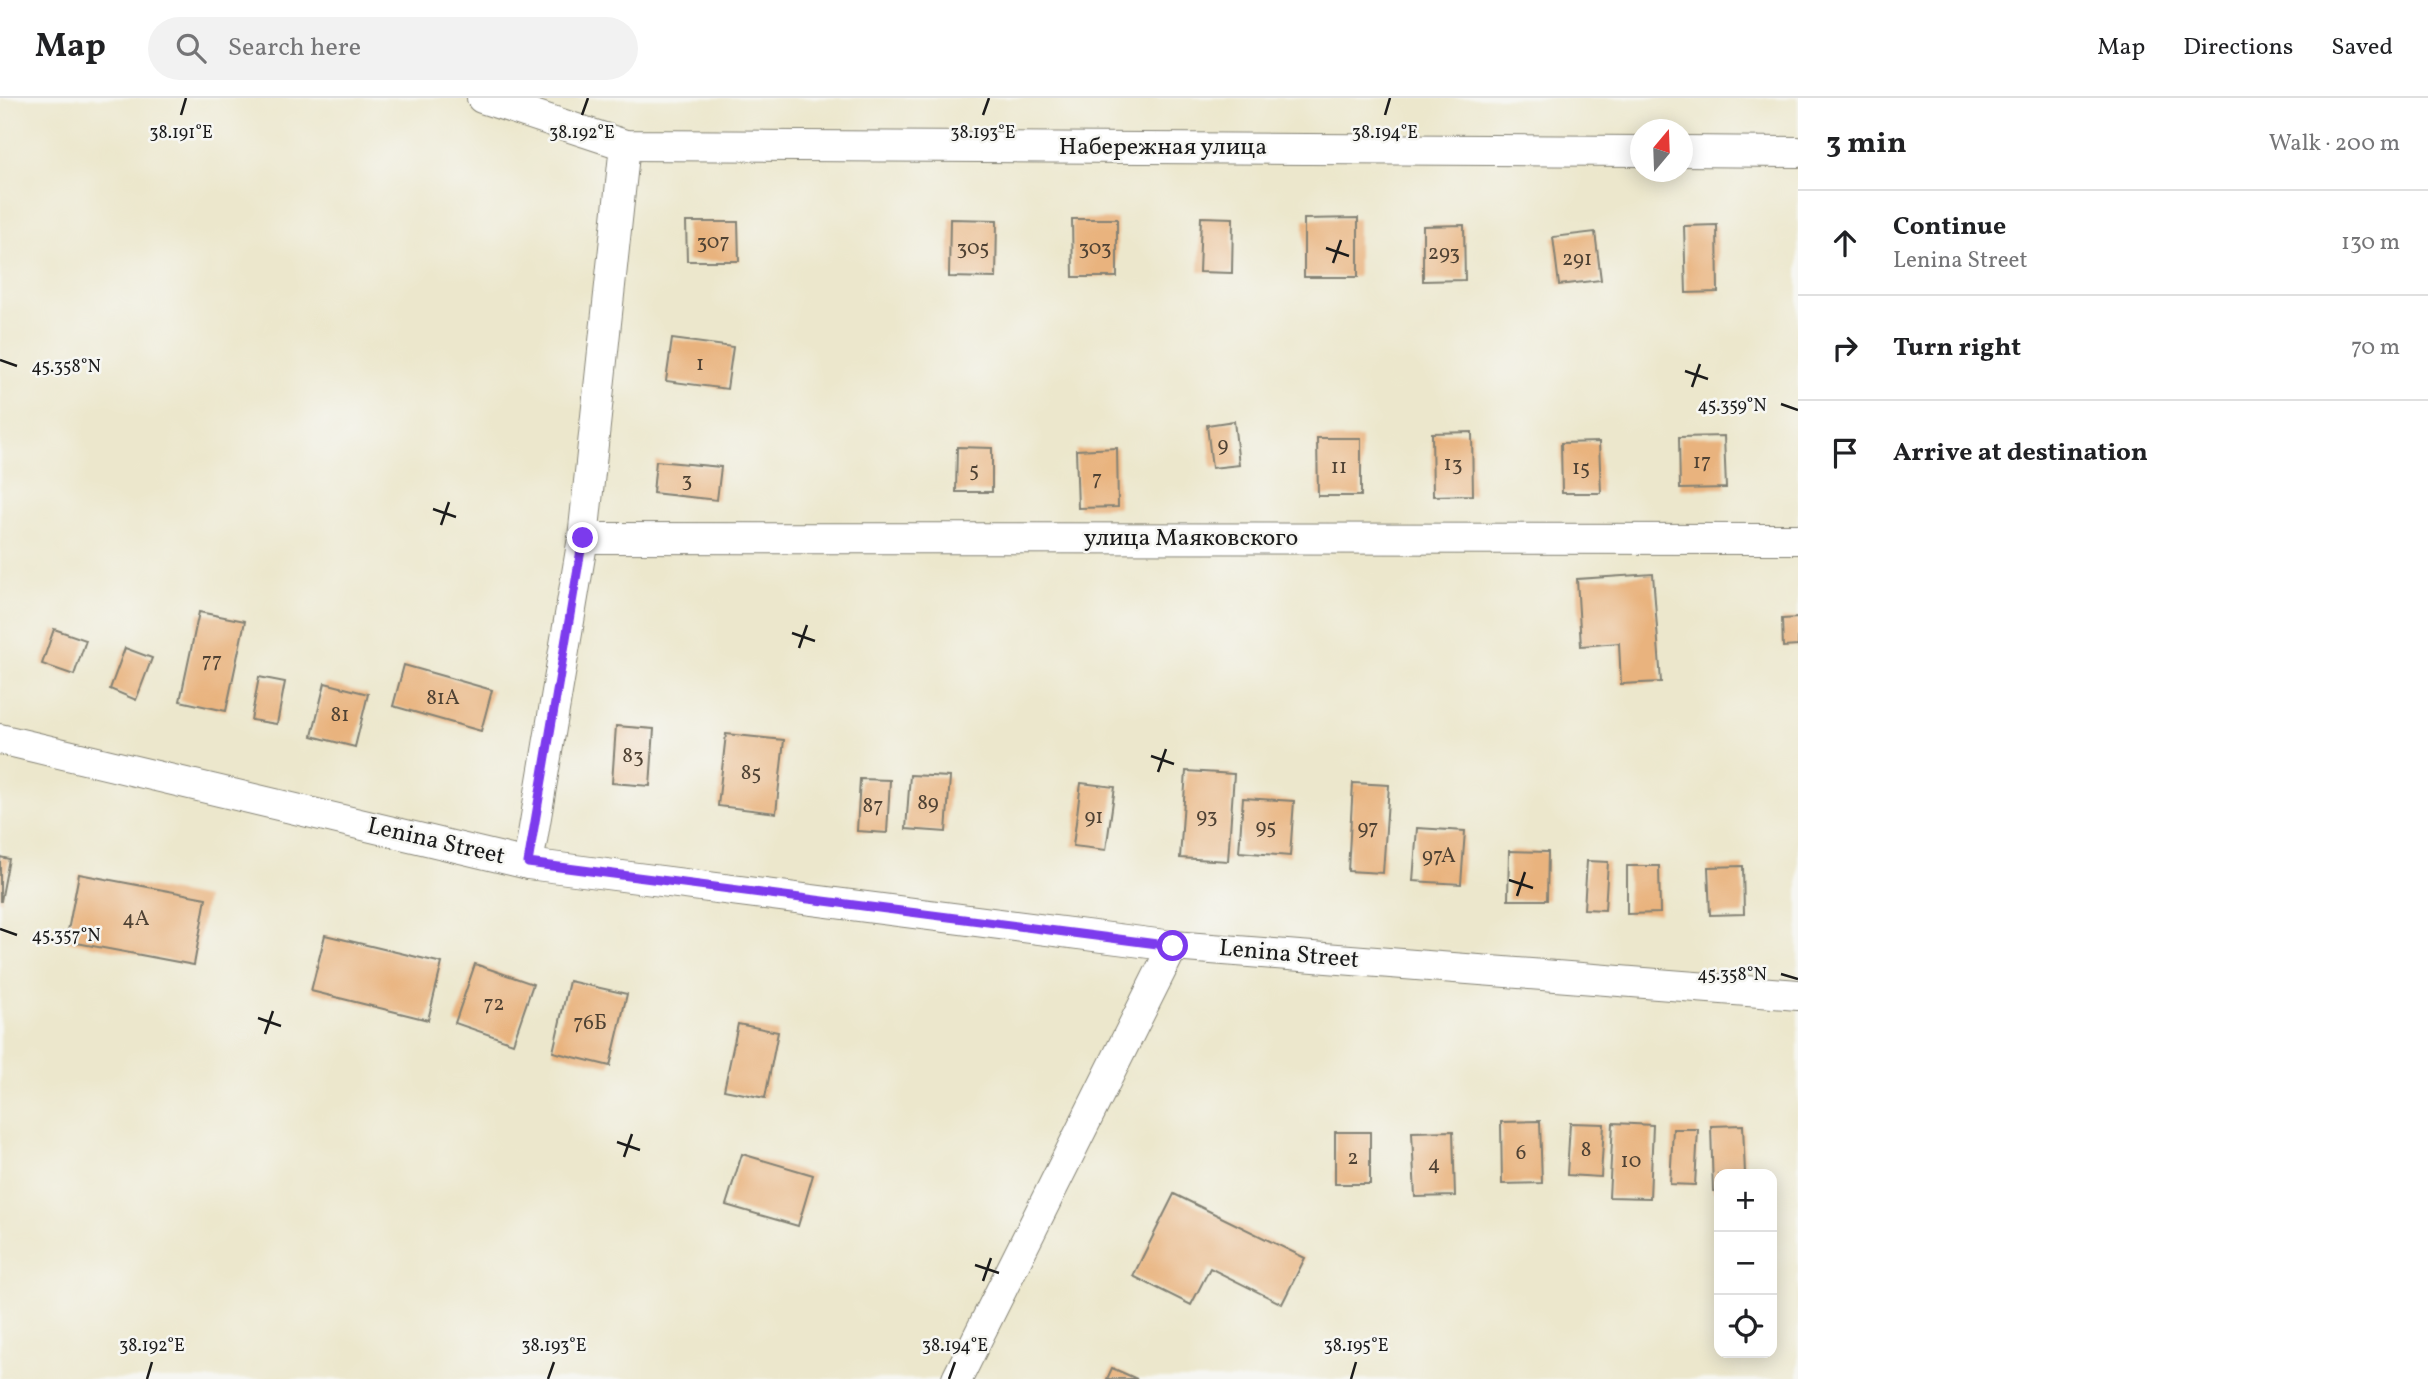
<!DOCTYPE html>
<html lang="en">
<head>
<meta charset="utf-8">
<style>
  :root { --surface:#fff; --page:#f2f2f2; --text:#202124; --muted:#757577; --line:#e0e0e0 }
  body { margin:0; font-family:Vollkorn,serif; background:var(--page); color:var(--text) }
  .controls { position:absolute; right:21px; bottom:21px; display:grid; overflow:hidden; border-radius:14px; box-shadow:0 4px 18px #0003 }
  .controls button { width:63px; height:63px; display:grid; place-items:center; padding:0; border:0; border-bottom:2px solid var(--line); background:var(--surface); color:var(--text); font:35px sans-serif }
  .compass { position:absolute; left:1630px; top:21px; width:63px; height:63px; border-radius:50%; background:var(--surface); box-shadow:0 4px 18px #0003; rotate:19deg }
  .stop { position:absolute; width:21px; height:21px; margin:-16px; border:5px solid #7c3aed; border-radius:50%; background:#fff }
  .stop.end { background:#7c3aed; border-color:#fff; box-shadow:0 2px 7px #0008 }
  .list { margin:0; padding:0; list-style:none }
  h2 { display:flex; justify-content:space-between; align-items:center; height:91px; margin:0; padding:0 28px; font-size:30px }
  h2 small { font-size:23px; font-weight:400; color:var(--muted) }
  .list li { display:grid; grid-template-columns:46px 1fr auto; gap:21px; align-items:center; box-sizing:border-box; height:105px; padding:0 28px; border-top:2px solid var(--line) }
  .list b { display:block; font-size:26px; white-space:nowrap }
  .list p { margin:0; font-size:23px; white-space:nowrap; color:var(--muted) }
  .list em { font-size:23px; font-style:normal; color:var(--muted) }
  .icon { flex:none; width:38px; height:38px; fill:none; stroke:currentColor; stroke-width:2; stroke-linecap:round; stroke-linejoin:round }
  .map { position:relative; flex:none; width:1798px; height:1281px; overflow:hidden }
  header { display:flex; align-items:center; gap:42px; box-sizing:border-box; height:98px; padding:0 35px; background:var(--surface); border-bottom:2px solid var(--line) }
  header strong { font-size:33px }
  nav { display:flex; gap:38px; margin-inline-start:auto; font-size:24px }
  .search { width:490px; height:63px; background:var(--page); display:flex; align-items:center; gap:18px; box-sizing:border-box; padding:0 24px; border-radius:38px; color:var(--muted); font-size:26px }
  main { display:flex }
  aside { flex:1; background:var(--surface) }
  .map>svg:first-child { display:block }
</style>
</head>
<body>
<header>
<strong>Map</strong>
<div class="search"><svg class="icon" aria-label="search" viewBox="0 0 24 24"><circle cx="10" cy="10" r="6"/><path d="M15 15l6 6"/></svg>Search here</div>
<nav><a>Map</a><a>Directions</a><a>Saved</a></nav>
</header>
<main>
<div class="map">
<svg width="1798" height="1281" viewBox="0 0 1798 1281">
  <rect width="100%" height="100%" fill="#f6f6f2"/>
  <filter id="ink" filterUnits="userSpaceOnUse"><feTurbulence type="fractalNoise" baseFrequency=".0143" numOctaves="2"/><feDisplacementMap in="SourceGraphic" scale="14" xChannelSelector="R" yChannelSelector="G"/><feConvolveMatrix kernelMatrix="1 2 1 2 8 2 1 2 1" color-interpolation-filters="sRGB"/></filter>
  <filter id="wash" filterUnits="userSpaceOnUse"><feTurbulence type="fractalNoise" baseFrequency=".00686" numOctaves="4" result="noise"/><feDisplacementMap in="SourceGraphic" scale="28" xChannelSelector="R" yChannelSelector="G"/><feGaussianBlur stdDeviation="1.57" result="paint"/><feColorMatrix in="noise" values="0 0 0 0 0 0 0 0 0 0 0 0 0 0 0 0 0 1.4 0 .05"/><feComposite in="paint" operator="in"/></filter>
  <g filter="url(#wash)">
    <rect width="100%" height="100%" fill="#ece7cc"/>
    <g id="blocks">
      <g fill="#e9b37e">
        <polygon points="1201,119 1233,120 1232,175 1199,174"/>
        <polygon points="1358,120 1358,179 1304,179 1304,121"/>
        <polygon points="950,121 997,122 996,180 949,179"/>
        <polygon points="1072,121 1117,121 1117,179 1073,179"/>
        <polygon points="686,124 738,124 739,163 687,163"/>
        <polygon points="1464,127 1465,182 1423,183 1423,128"/>
        <polygon points="1717,127 1718,194 1686,195 1684,128"/>
        <polygon points="1595,134 1601,182 1559,187 1553,139"/>
        <polygon points="672,241 733,249 727,291 666,283"/>
        <polygon points="1234,323 1239,367 1212,370 1207,327"/>
        <polygon points="1472,334 1473,397 1433,398 1432,335"/>
        <polygon points="1724,338 1726,390 1680,391 1679,339"/>
        <polygon points="1317,340 1361,340 1361,398 1318,398"/>
        <polygon points="1599,344 1601,395 1562,395 1561,345"/>
        <polygon points="957,349 992,350 992,394 956,394"/>
        <polygon points="1117,350 1118,409 1078,410 1076,352"/>
        <polygon points="656,363 721,369 717,402 653,395"/>
        <polygon points="1653,476 1661,584 1621,586 1619,545 1581,548 1577,481"/>
        <polygon points="199,514 245,523 226,613 180,603"/>
        <polygon points="1798,520 1798,548 1783,549 1782,521"/>
        <polygon points="54,531 86,542 74,577 42,566"/>
        <polygon points="125,550 152,560 136,602 110,591"/>
        <polygon points="404,567 492,592 481,633 393,608"/>
        <polygon points="259,579 285,584 277,626 251,622"/>
        <polygon points="325,585 368,596 355,649 312,638"/>
        <polygon points="616,628 654,631 650,688 612,685"/>
        <polygon points="726,636 784,642 776,715 718,708"/>
        <polygon points="1186,673 1234,676 1228,763 1180,760"/>
        <polygon points="910,677 950,679 946,734 906,731"/>
        <polygon points="860,681 890,682 887,735 857,733"/>
        <polygon points="1081,685 1115,689 1106,752 1073,748"/>
        <polygon points="1353,685 1389,687 1383,775 1348,773"/>
        <polygon points="1243,700 1294,703 1290,758 1239,754"/>
        <polygon points="1417,730 1465,733 1461,786 1413,783"/>
        <polygon points="1509,753 1548,754 1547,802 1508,802"/>
        <polygon points="0,759 9,761 1,803 0,803"/>
        <polygon points="1587,763 1608,764 1605,812 1584,811"/>
        <polygon points="1627,768 1659,768 1660,815 1627,816"/>
        <polygon points="1743,768 1744,816 1710,817 1708,769"/>
        <polygon points="79,776 206,800 194,867 66,843"/>
        <polygon points="325,837 442,865 428,922 311,893"/>
        <polygon points="475,866 533,886 513,945 455,925"/>
        <polygon points="569,883 627,896 610,968 553,954"/>
        <polygon points="738,926 778,934 765,1000 724,992"/>
        <polygon points="1540,1023 1542,1085 1502,1086 1501,1024"/>
        <polygon points="1570,1025 1604,1026 1601,1079 1567,1077"/>
        <polygon points="1613,1025 1653,1027 1650,1100 1609,1099"/>
        <polygon points="1743,1027 1745,1076 1719,1076 1719,1093 1713,1093 1711,1028"/>
        <polygon points="1673,1031 1698,1031 1695,1087 1670,1086"/>
        <polygon points="1453,1033 1455,1098 1415,1099 1412,1034"/>
        <rect x="1335" y="1034" width="35" height="52"/>
        <polygon points="742,1056 813,1077 798,1128 726,1107"/>
        <polygon points="1174,1096 1305,1160 1282,1206 1210,1170 1191,1207 1133,1178"/>
        <polygon points="1112,1270 1137,1281 1107,1281"/>
      </g>
    </g>
  </g>
  <g filter="url(#ink)">
    <use href="#blocks" fill-opacity="0" stroke="#848274" stroke-width="2"/>
    <g fill="none" stroke-linecap="round" stroke-linejoin="round">
      <g stroke="#848274" stroke-width="32">
        <g id="street">
          <polyline points="482,0 625,47 1640,53"/>
          <polyline points="1682,53 1798,54"/>
          <polyline points="583,440 1798,441"/>
          <polyline points="0,641 528,766 1173,848 1798,897"/>
          <polyline points="528,766 583,440 625,47"/>
          <polyline points="957,1281 1173,848"/>
        </g>
      </g>
      <use href="#street" stroke="#fff" stroke-width="30"/>
    </g>
  </g>
  <g fill="none" stroke-linecap="round" stroke-linejoin="round" filter="url(#ink)">
    <polyline stroke="#7c3aed" stroke-width="9" points="583,440 528,765 1173,848"/>
  </g>
  <path fill="none" stroke="#1c1c1c" stroke-width="2.5" d="M181,17L186,0M582,17L588,0M983,17L989,0M1385,17L1390,0M1326,150L1349,158M1333,165L1341,142M0,262L17,268M1685,273L1708,281M1692,289L1700,266M1781,306L1798,312M433,411L456,419M441,427L449,404M792,535L815,543M799,550L807,527M1151,658L1174,666M1158,674L1166,651M1509,782L1533,790M1517,798L1525,774M0,831L17,837M1781,876L1798,881M258,920L281,928M265,936L273,913M617,1044L640,1052M624,1059L632,1036M975,1167L999,1175M983,1183L991,1160M147,1281L152,1264M548,1281L554,1264M949,1281L955,1264M1351,1281L1356,1264"/>
  <g text-anchor="middle" dominant-baseline="central" stroke-width="5" stroke-linejoin="round" paint-order="stroke">
    <g font-size="21" fill="#4f4234">
      <text x="713" y="144">307</text>
      <text x="973" y="150">305</text>
      <text x="1095" y="150">303</text>
      <text x="1444" y="155">293</text>
      <text x="1577" y="161">291</text>
      <text x="700" y="266">1</text>
      <text x="1223" y="347">9</text>
      <text x="1702" y="364">17</text>
      <text x="1453" y="366">13</text>
      <text x="1339" y="369">11</text>
      <text x="1581" y="370">15</text>
      <text x="974" y="372">5</text>
      <text x="1097" y="381">7</text>
      <text x="687" y="382">3</text>
      <text x="212" y="563">77</text>
      <text x="443" y="600">81А</text>
      <text x="340" y="617">81</text>
      <text x="633" y="658">83</text>
      <text x="751" y="675">85</text>
      <text x="928" y="705">89</text>
      <text x="873" y="708">87</text>
      <text x="1207" y="718">93</text>
      <text x="1094" y="719">91</text>
      <text x="1266" y="729">95</text>
      <text x="1368" y="730">97</text>
      <text x="1439" y="758">97А</text>
      <text x="136" y="821">4А</text>
      <text x="494" y="906">72</text>
      <text x="590" y="925">76Б</text>
      <text x="1586" y="1052">8</text>
      <text x="1521" y="1055">6</text>
      <text x="1353" y="1060">2</text>
      <text x="1631" y="1063">10</text>
      <text x="1434" y="1066">4</text>
    </g>
    <g font-size="24" fill="#1c1c1c" stroke="#f6f6f2">
      <text x="1163" y="50">Набережная улица</text>
      <text x="1191" y="441">улица Маяковского</text>
      <text transform="translate(436 744) rotate(13)">Lenina Street</text>
      <text transform="translate(1289 857) rotate(5)">Lenina Street</text>
    </g>
  </g>
  <g font-size="18" text-anchor="middle" fill="#1c1c1c" stroke="#f6f6f2" stroke-width="5" stroke-linejoin="round" paint-order="stroke">
    <text x="181" y="40">38.191°E</text>
    <text x="582" y="40">38.192°E</text>
    <text x="983" y="40">38.193°E</text>
    <text x="1385" y="40">38.194°E</text>
    <text x="66" y="274">45.358°N</text>
    <text x="1732" y="313">45.359°N</text>
    <text x="66" y="843">45.357°N</text>
    <text x="1732" y="882">45.358°N</text>
    <text x="152" y="1253">38.192°E</text>
    <text x="554" y="1253">38.193°E</text>
    <text x="955" y="1253">38.194°E</text>
    <text x="1356" y="1253">38.195°E</text>
  </g>
</svg>
<div class="controls">
<button>+</button>
<button>−</button>
<button><svg class="icon" aria-label="locate" viewBox="0 0 24 24"><circle cx="12" cy="12" r="6"/><path d="M12 2v4M12 18v4M2 12h4M18 12h4"/></svg></button>
</div>
<svg class="compass" viewBox="-18 -18 36 36"><path d="M0-13l5 13h-10z" fill="#e53935"/><path d="M0 13l5-13h-10z" fill="#757577"/></svg>
<div class="stop" style="left:1173px;top:848px"></div>
<div class="stop end" style="left:583px;top:440px"></div>
</div>
<aside>
<h2>3 min<small>Walk · 200 m</small></h2>
<ul class="list">
<li><svg class="icon" aria-label="ahead" viewBox="0 0 24 24"><path d="M12 20V5M6 11l6-6 6 6"/></svg><div><b>Continue</b><p>Lenina Street</p></div><em>130 m</em></li>
<li><svg class="icon" aria-label="right" viewBox="0 0 24 24"><path d="M7 20v-9h11M14 6l5 5-5 5"/></svg><div><b>Turn right</b></div><em>70 m</em></li>
<li><svg class="icon" aria-label="arrive" viewBox="0 0 24 24"><path d="M6 21V4h12l-3 4 3 4H6"/></svg><div><b>Arrive at destination</b></div></li>
</ul>
</aside>
</main>
</body>
</html>
